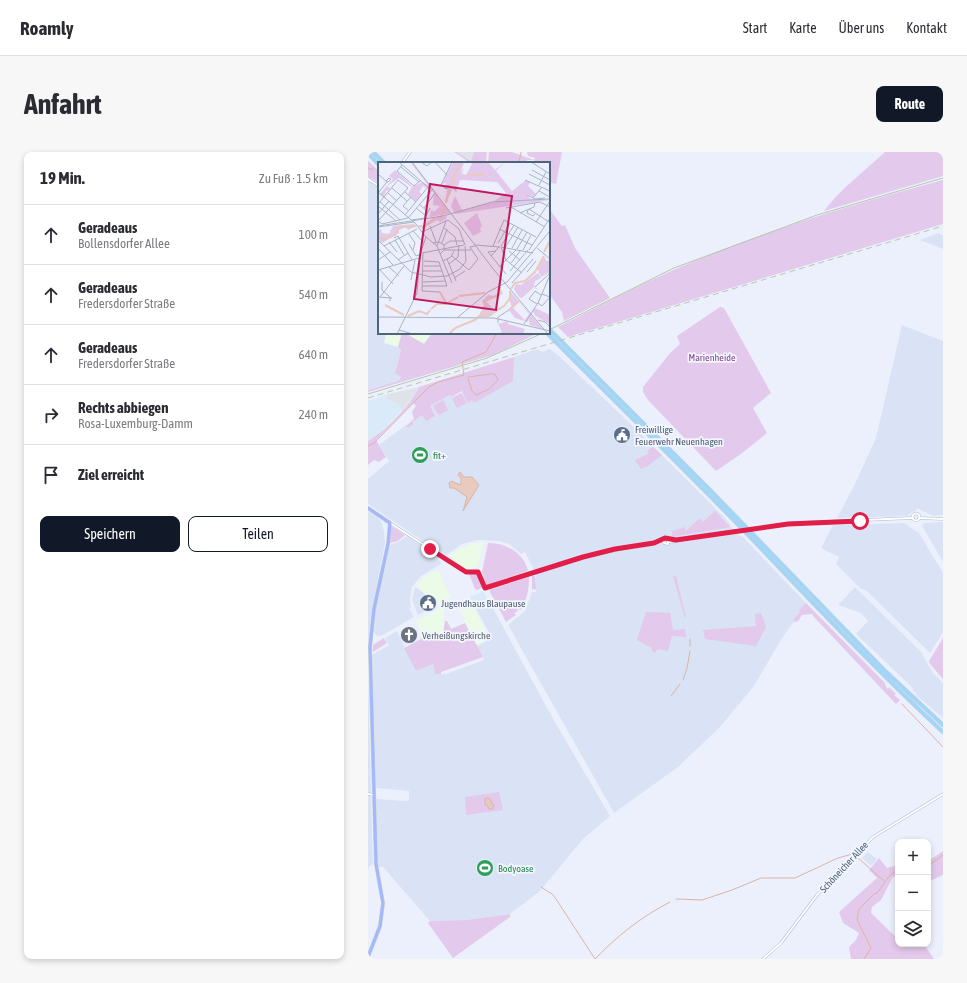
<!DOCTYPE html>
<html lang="de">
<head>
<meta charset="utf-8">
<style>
  :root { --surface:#fff; --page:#f7f7f7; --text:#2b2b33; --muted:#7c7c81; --line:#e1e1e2; --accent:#111827 }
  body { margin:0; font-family:"Asap Condensed",sans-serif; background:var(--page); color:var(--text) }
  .controls { position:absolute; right:12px; bottom:12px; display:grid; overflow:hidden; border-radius:8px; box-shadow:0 2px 6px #0003 }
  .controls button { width:36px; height:36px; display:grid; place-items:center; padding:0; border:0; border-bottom:1px solid var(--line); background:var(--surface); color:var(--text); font:20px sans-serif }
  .stop { position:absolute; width:12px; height:12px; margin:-9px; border:3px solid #e11d48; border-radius:50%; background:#fff }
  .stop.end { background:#e11d48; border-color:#fff; box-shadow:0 1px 4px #0008 }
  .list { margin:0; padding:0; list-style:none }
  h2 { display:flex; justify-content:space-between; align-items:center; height:52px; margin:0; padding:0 16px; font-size:17px }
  h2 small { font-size:13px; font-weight:400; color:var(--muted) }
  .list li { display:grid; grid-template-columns:26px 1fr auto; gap:12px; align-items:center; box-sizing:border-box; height:60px; padding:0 16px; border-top:1px solid var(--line) }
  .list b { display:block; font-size:15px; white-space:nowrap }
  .list p { margin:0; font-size:13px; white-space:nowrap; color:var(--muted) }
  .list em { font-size:13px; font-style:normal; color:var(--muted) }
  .actions { display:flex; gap:8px; padding:12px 16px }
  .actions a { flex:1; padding:9px 0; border:1px solid var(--accent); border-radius:8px; text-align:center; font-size:14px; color:var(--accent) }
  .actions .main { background:var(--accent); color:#fff }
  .icon { flex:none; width:22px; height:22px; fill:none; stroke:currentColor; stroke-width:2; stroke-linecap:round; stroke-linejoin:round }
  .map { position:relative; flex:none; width:575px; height:807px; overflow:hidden; border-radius:8px }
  header { display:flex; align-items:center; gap:24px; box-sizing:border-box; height:56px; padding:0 20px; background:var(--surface); border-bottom:1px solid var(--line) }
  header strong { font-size:19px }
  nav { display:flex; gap:22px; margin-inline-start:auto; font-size:14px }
  .intro { display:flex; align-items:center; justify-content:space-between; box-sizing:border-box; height:96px; padding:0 24px }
  h1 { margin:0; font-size:28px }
  .button { padding:10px 18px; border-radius:8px; background:var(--accent); color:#fff; font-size:14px; font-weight:700 }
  main { display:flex; gap:24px; padding:0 24px }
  aside { flex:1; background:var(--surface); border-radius:8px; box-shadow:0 2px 6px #0003 }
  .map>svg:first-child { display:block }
</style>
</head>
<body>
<header>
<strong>Roamly</strong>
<nav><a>Start</a><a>Karte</a><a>Über uns</a><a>Kontakt</a></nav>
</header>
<div class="intro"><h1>Anfahrt</h1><a class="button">Route</a></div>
<main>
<aside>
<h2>19 Min.<small>Zu Fuß · 1.5 km</small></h2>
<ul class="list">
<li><svg class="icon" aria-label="ahead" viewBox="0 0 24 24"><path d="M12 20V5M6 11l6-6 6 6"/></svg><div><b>Geradeaus</b><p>Bollensdorfer Allee</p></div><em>100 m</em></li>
<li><svg class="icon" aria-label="ahead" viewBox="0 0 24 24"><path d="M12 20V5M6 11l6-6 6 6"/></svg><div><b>Geradeaus</b><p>Fredersdorfer Straße</p></div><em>540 m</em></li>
<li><svg class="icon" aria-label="ahead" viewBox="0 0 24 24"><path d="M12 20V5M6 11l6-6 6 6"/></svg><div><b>Geradeaus</b><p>Fredersdorfer Straße</p></div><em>640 m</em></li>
<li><svg class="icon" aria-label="right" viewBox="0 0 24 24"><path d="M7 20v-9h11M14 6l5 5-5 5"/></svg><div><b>Rechts abbiegen</b><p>Rosa-Luxemburg-Damm</p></div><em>240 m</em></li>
<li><svg class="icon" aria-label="arrive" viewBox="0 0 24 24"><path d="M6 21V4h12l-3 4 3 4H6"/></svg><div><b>Ziel erreicht</b></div></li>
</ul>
<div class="actions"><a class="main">Speichern</a><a>Teilen</a></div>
</aside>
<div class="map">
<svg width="575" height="807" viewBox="0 0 575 807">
  <rect width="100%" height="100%" fill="#ecf0fd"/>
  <g fill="#dae3f5">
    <polygon points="0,26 11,32 11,181 34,181 30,195 33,198 28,216 33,224 30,229 0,238"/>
    <polygon points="570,81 575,83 575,97 552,88"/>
    <polygon points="534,173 575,189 575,363 565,364 549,356 548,359 544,360 539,364 469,366 487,332 508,286"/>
    <polygon points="169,197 174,200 182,197 192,205 266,275 359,368 367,381 375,385 439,452 414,486 386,534 352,575 310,615 246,661 140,473 157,459 164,440 168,440 168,422 157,400 153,402 141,392 131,389 110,388 94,392 77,404 0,352 0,327 21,309 11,293 38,273 40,276 46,272 44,270 53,259 82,243 83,245 99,239 107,251 146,210 146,205"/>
    <polygon points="0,359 9,365 13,370 16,379 17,391 4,457 0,494"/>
    <polygon points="575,370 575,410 554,374 556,371"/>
    <polygon points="536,371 551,381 575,421 575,480 562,501 498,438 493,437 468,412 471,405 453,396 465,373"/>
    <polygon points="39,384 70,405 73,412 53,424 44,435 42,447 43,455 41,456 46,465 13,484 9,484 6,480 8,457 22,393 32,389"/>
    <polygon points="47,435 55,440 59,445 51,449 56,460 50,463 44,448"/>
    <polygon points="487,435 553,500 565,521 575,531 575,566 548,543 549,542 544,538 545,536 488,482 500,469 493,461 470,453"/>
    <polygon points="120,447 184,565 242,664 215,687 172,739 142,762 98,768 62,769 15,715 10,715 8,647 38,649 41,648 41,639 8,636 4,503 21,493 17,486 29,479 48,519 65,512 67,522 78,522 116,508 109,494 124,486 106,453"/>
    <polygon points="0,520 5,712 0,716"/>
    <polygon points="500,700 509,707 503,714 494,706"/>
  </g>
  <g fill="#daeaf8">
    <polygon points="20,242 18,246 33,254 33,259 9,284 0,289 0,249"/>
    <polygon points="115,439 120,447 106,453 102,445"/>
  </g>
  <g fill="#dee3ea">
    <polygon points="89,0 106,0 103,9"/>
    <polygon points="51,235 46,243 33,259 33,254 18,246 20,242"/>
  </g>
  <g fill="#ecfae8">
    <polygon points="18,181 34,181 30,195 16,191"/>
    <polygon points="37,181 64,181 56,192"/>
    <polygon points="106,391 115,391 110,414 100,418 80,405 93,396"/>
    <polygon points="70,417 83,446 68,454 62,442 59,445 55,440 48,435 55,426"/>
    <polygon points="104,452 121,486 108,493 95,468 97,467 91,457"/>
    <polygon points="76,455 76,481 56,489 48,469"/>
  </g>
  <g fill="#e3c9ec">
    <polygon points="86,0 89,0 103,9 106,0 119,0 118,11 102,11"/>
    <polygon points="121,0 144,0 166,8 167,6 160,4 159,0 194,0 188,32 181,30 181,11 166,11 166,8 159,8 158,11 120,11"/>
    <path d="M517,0H575V24L456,59C471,38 498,18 517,0Z"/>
    <polygon points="0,9 11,19 11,31 0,25"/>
    <path d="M575,28V72L200,185L190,175C229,155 269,134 310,116C395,79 485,52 575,28Z"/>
    <polygon points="181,57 194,74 197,73 207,96 242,146 196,169 194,160 181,142"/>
    <polygon points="352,155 356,156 403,241 385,256 399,281 373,302 348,319 280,248 275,240 275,235 302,201 312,192 309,184"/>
    <polygon points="34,181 37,181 56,192 64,181 170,181 125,203 0,240 0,238 30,229 33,225 27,221 33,198 30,195"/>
    <path d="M146,205L145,229L106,251L104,248L100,251L94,239L83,245L82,243L62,254L67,264L58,269L54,263L44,270L46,272L40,276L38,274L46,267L44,260L48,254L45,251L8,288L18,305L11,310L6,308L0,313V289C18,279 42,253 51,235Z"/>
    <polygon points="93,241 99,251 89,256 84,247"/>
    <polygon points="75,248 80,258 71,263 65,254"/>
    <polygon points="285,295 294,303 280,314 273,317 267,308 280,302 279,299"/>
    <polygon points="347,359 362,375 304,385 304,379 316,375 318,379 332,366 335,370"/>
    <polygon points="23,374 37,383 30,389 22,391"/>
    <path d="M120,391C138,391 156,401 160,419L119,433L114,420Z"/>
    <polygon points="106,420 110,422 115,435 109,438 107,437 101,422"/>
    <polygon points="167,422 168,437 173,438 164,437 164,424 167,424"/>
    <polygon points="308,424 318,465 317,466 305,425 300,426"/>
    <path d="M161,425C161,438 159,447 153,458L151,457L146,462L148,463L138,470L121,438Z"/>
    <polygon points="438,451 517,531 518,535 520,537 521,535 528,542 526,543 532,548 528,552 447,466 444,462 434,463 430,469 426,470 426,467 432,460 431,458"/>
    <polygon points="278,460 302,461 305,478 317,477 318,485 304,484 300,499 290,497 287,501 283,498 284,496 269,488"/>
    <polygon points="393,461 398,475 388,494 337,487 335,478 388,474 387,462"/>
    <polygon points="77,469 79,469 83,477 97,471 115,505 73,520 73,522 67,522 65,512 48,519 36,496 55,486 56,489 75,481"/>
    <polygon points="16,486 19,491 5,500 5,493"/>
    <polygon points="575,486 575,527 562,512 561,509"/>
    <polygon points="131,640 135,658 98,663 97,645"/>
    <polygon points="575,699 575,723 560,730 560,709"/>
    <polygon points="511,706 519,716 530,713 530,724 525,725 513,748 504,755 503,761 530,787 530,792 535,792 539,795 545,792 556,792 566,807 483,807 481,795 488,788 491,781 475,771 471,760 509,726 501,718"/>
    <polygon points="142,762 142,765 85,806 60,771 62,769 98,768"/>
  </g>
  <g fill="#e8cabf" stroke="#dab4a5">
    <polygon points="92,320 96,325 104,325 111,333 95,359 99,345 86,336 82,336 81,331 83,329 93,333 93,326 90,323"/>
    <polygon points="119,646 121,646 126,654 124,657 121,657 119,653 117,653 117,647"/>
  </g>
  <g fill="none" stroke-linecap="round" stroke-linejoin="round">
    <g stroke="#dab4a5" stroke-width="1">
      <polyline points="151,11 153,0"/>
      <polyline points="0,16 4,18 5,16"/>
      <polyline points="100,227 104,239 108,243 121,237 130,228 127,222 123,222 100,225"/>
      <polyline points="0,294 6,291 61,235 70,230 96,223 94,210 118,200 129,181"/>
      <polyline points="322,494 322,487"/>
      <polyline points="315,528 319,516 322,499"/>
      <polyline points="303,544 312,532"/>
      <polyline points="534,552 575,595"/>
      <polyline points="489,705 516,729"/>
      <polyline points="560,714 575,703"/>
      <polyline points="173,735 184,742 188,747 227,807"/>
      <polyline points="308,747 334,748 364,738 393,726 427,726 470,706 485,702"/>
      <path d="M227,807C249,784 273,765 302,750"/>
      <polyline points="496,807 503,796 489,768 491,757 506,742 509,741 522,723 530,719"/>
    </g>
    <g stroke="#adbbce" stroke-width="3">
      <g id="minor">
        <polyline points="34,11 42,0"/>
        <polyline points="0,27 11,34"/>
        <circle cx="548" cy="365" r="3.5"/>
        <polyline points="551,366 575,367"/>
        <polyline points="22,371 98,420 110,420 117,436 207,407 295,388"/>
        <polyline points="390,376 424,371 544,366"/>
        <polyline points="300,387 300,392 296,391 295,389 297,386 307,388"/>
        <polyline points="301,390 366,379"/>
        <polyline points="0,642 6,643"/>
        <polyline points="395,807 413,791 449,743 505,685 575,642"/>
      </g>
    </g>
    <g stroke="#cad0d7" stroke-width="4">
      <polyline id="major" points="0,356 22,371 20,392 6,457 2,495 8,712 15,751 12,774 0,805"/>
    </g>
    <g stroke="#cad0d7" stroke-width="4.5">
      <g id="highway">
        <polyline points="5,0 16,11"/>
        <polyline points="0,1 11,13"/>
        <polyline points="181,177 342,338 517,519 575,573"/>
        <path d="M179,181C248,251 318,318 386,389C448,454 509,519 575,580"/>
      </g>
    </g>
    <use href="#minor" stroke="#fff" stroke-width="2"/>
    <use href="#major" stroke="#a4b9fc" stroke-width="3"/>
    <use href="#highway" stroke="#a2d6f8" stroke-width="3.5"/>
    <g stroke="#b3c9a8" stroke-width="1">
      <polyline points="181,178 306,116 449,63 575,26"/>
      <polyline points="0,242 119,206 175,181"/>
    </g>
    <polyline stroke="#b3c9a8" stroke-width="1" stroke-dasharray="6 4" stroke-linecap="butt" points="0,246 575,74"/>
    <g stroke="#adbbce" stroke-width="3" stroke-linecap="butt">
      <polyline id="minor-bridge" points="366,379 390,376"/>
    </g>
    <use href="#minor-bridge" stroke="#fff" stroke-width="2"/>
  </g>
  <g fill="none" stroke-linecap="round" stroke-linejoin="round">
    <polyline stroke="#e11d48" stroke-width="5" points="62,397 98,420 110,420 117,436 215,405 247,397 286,391 297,386 308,388 420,372 492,369"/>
  </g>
  <defs>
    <g id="civic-disc" transform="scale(0.9)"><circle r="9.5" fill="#5c6f8a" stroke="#f3f6ff"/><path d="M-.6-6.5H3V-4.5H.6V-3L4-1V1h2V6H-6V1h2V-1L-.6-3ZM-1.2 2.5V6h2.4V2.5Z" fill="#fff"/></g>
    <g id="stadium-disc" transform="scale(0.9)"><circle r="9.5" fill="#2e9e5b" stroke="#f3f6ff"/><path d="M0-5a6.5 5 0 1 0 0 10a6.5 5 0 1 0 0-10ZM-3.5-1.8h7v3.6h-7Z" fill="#fff"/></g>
    <g id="church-disc" transform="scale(0.9)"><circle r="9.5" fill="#6b7280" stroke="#f3f6ff"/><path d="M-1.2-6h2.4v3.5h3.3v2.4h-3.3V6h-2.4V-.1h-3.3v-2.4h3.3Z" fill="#fff"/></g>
  </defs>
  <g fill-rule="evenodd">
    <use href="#civic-disc" x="254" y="283"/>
    <use href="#stadium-disc" x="52" y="303"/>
    <use href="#civic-disc" x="60" y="451"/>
    <use href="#church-disc" x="41" y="483"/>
    <use href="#stadium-disc" x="117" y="716"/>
  </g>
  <g text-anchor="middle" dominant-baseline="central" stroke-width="3.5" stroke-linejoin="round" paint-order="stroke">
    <g font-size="10" fill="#82498c" stroke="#f3f6ff">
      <text x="344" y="205">Marienheide</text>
    </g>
    <g font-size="10" fill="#4e5e75" stroke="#f3f6ff" text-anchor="start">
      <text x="267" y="277">Freiwillige<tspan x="267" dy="12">Feuerwehr Neuenhagen</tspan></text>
      <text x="73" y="451">Jugendhaus Blaupause</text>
    </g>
    <g font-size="10" fill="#27864d" stroke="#f3f6ff" text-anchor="start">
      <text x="65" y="303">fit+</text>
      <text x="130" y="716">Bodyoase</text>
    </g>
    <g font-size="10" fill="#5b616d" stroke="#f3f6ff" text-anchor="start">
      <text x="54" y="483">Verheißungskirche</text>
    </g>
    <g font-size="10" fill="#4d647a" stroke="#f3f6ff">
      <text transform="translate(476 715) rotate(-47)">Schöneicher Allee</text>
    </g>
  </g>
  <g transform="translate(10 10)">
    <rect width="172" height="172" fill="#ecf0fd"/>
    <path d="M32,0H34L73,51L47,56L52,55L53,48L56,50L62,44L55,43L56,30L45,24L41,30L44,32L38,39L30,32L34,25L21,16L9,24L13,27L8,29L6,35L2,32L15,17L11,14L17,8L35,25L44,20L50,23ZM75,0H86L82,12L86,5L84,12L88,13L95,0H110L117,8L127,0L118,9L134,29L148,18L152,20L150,24L158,32L155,35L149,32L152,37L172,38L77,52L73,44L77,34L84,48L115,40L128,31L119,20L82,18L78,31L75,26L68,41L56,26L67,39L69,28L64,23L67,25L68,21L64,22ZM99,51L104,64L102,66L103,70L95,74L86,61ZM69,54L68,57L62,60L59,58L52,62L53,59L45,67L38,63L44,64L55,56ZM36,62L38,64L30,68L28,65L21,68V71L4,81L0,77V68L3,67L4,71L11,72L15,64ZM167,95L168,99L172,98V110L163,115L159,106ZM160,111L163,116L157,119L156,124L162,130L156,125L144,136L141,135L136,127L138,122L143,123ZM122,125L125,132L108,139L117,149L114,153L111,155H98L102,153L106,143L104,139L110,133L117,134L122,132ZM132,129L152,152L165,167L152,163L150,156V160L137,156L131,148L134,145L131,138L133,134ZM141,140L151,152L147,158L135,146ZM157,146L172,153L171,162L158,154L154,149ZM130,159V162L147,167L145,172H120L124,170L120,162Z" fill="#e3c9ec" fill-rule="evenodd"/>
    <path fill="none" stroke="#e8cabf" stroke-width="2" d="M89,13H106M68,41L74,20H77L75,17L83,0M41,64H47L65,53L66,43M0,76L5,78L17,73L21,65L38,64M166,90L172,79M133,127L137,121L147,119L157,110L166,94M62,130L68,141M81,134L107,131M7,143L26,153M53,147L59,142H68L80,135M131,148L141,139M102,153L108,145L107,139L122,132V125M30,154L41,149L49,152L52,148M100,154L112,153L126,144L132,136V129M71,172L77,166L99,157"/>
    <path fill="none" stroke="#a7b4c5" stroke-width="1" d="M21,0L52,27M34,0L116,108L170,172M43,0L49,4L54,0M57,0L69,13M153,0L172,12M24,3L19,9L36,24L43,18M23,5L41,20M154,8L172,18M0,12L9,20H10L13,17L11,16L8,19M151,12L172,23M147,18L172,29M63,23L74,0M63,23L68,27L70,23L78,28M161,23L168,10M14,26L29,39M161,29L172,35M0,30L37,61L48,75L42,93L39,131L19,172M1,30L9,20M27,30L38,40M10,31L19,39M149,33L157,37L167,36M155,36L164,25M2,40L11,48M0,42L20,18L30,26L0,59M41,42L50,50M0,44L18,59M133,45L167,65M38,46L48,54M46,46L57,31M128,46L162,40L172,45M11,48L22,58M30,48L25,44L33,35M150,48L151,47L171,60M150,48L149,51L155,54L157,52M142,51L156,45L157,41M0,52L11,39M27,53L50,25M34,58L47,56L52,46M0,59L4,62L30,56L55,27M158,60L172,39M0,64L65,54L114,40L172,37M52,64L58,80M0,65L36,60M66,66L77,75L79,83M121,67L154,83M35,69L46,81M44,70L70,58L81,67L87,83M31,72L37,81L35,88M48,75L59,84M16,76L20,74L34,98M0,78L33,110L53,115L69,114L82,107L88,99L87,84M17,78L26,93M11,80L19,90M55,81L61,80L66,83V88L62,92M64,81L69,67M120,81L132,61M31,82L38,94L41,93M66,83L72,79H86M97,83L122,85M6,84L39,67M59,84L74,121M59,84L68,59M115,84L126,58L158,75M123,84L136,63M123,85L128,98L144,111M123,85L155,91M0,86L15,103M127,86L140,65M134,86L144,68M159,86L172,97M139,87L149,70M66,88H93M145,88L153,73M151,88L172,56M118,89L110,90L128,112M131,89L142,98M44,91L86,83M45,91L44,129L62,130M74,94L91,108L100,97L92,85L97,84M113,94L121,85M69,97L78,119M0,98L12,90M20,98L30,91M46,99L61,100M65,99L73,95L76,89M133,101L143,88M71,102L80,95L81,83M46,104H62M11,105L21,114M121,105L138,88M0,108L41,96M2,108L15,122M45,109H64M132,109L150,88M149,110L158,99M76,116L87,109M33,118L37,98M4,120V128L12,135V139M45,120L67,119M134,121L155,97M44,124H69L61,100M157,125L172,111M0,135L14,136M2,135L26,104M160,141L164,144L172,135L164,132M159,142L151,137L157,129L163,133M0,155L116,156L172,169M79,156L110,130L129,120L172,69M160,158L167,160L172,165M120,161V155L131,148M146,162L160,141L172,113M21,168L35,172"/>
    <path fill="#c2185b" fill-opacity="0.15" stroke="#c2185b" stroke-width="2" d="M52,22L134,34L118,148L36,137Z"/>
    <rect width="172" height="172" fill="none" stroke="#4d647a" stroke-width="2"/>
  </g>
</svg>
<div class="controls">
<button>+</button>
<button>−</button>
<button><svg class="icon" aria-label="layers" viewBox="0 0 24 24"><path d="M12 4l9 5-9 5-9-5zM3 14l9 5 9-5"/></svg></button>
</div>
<div class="stop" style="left:492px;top:369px"></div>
<div class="stop end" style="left:62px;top:397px"></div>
</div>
</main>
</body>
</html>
